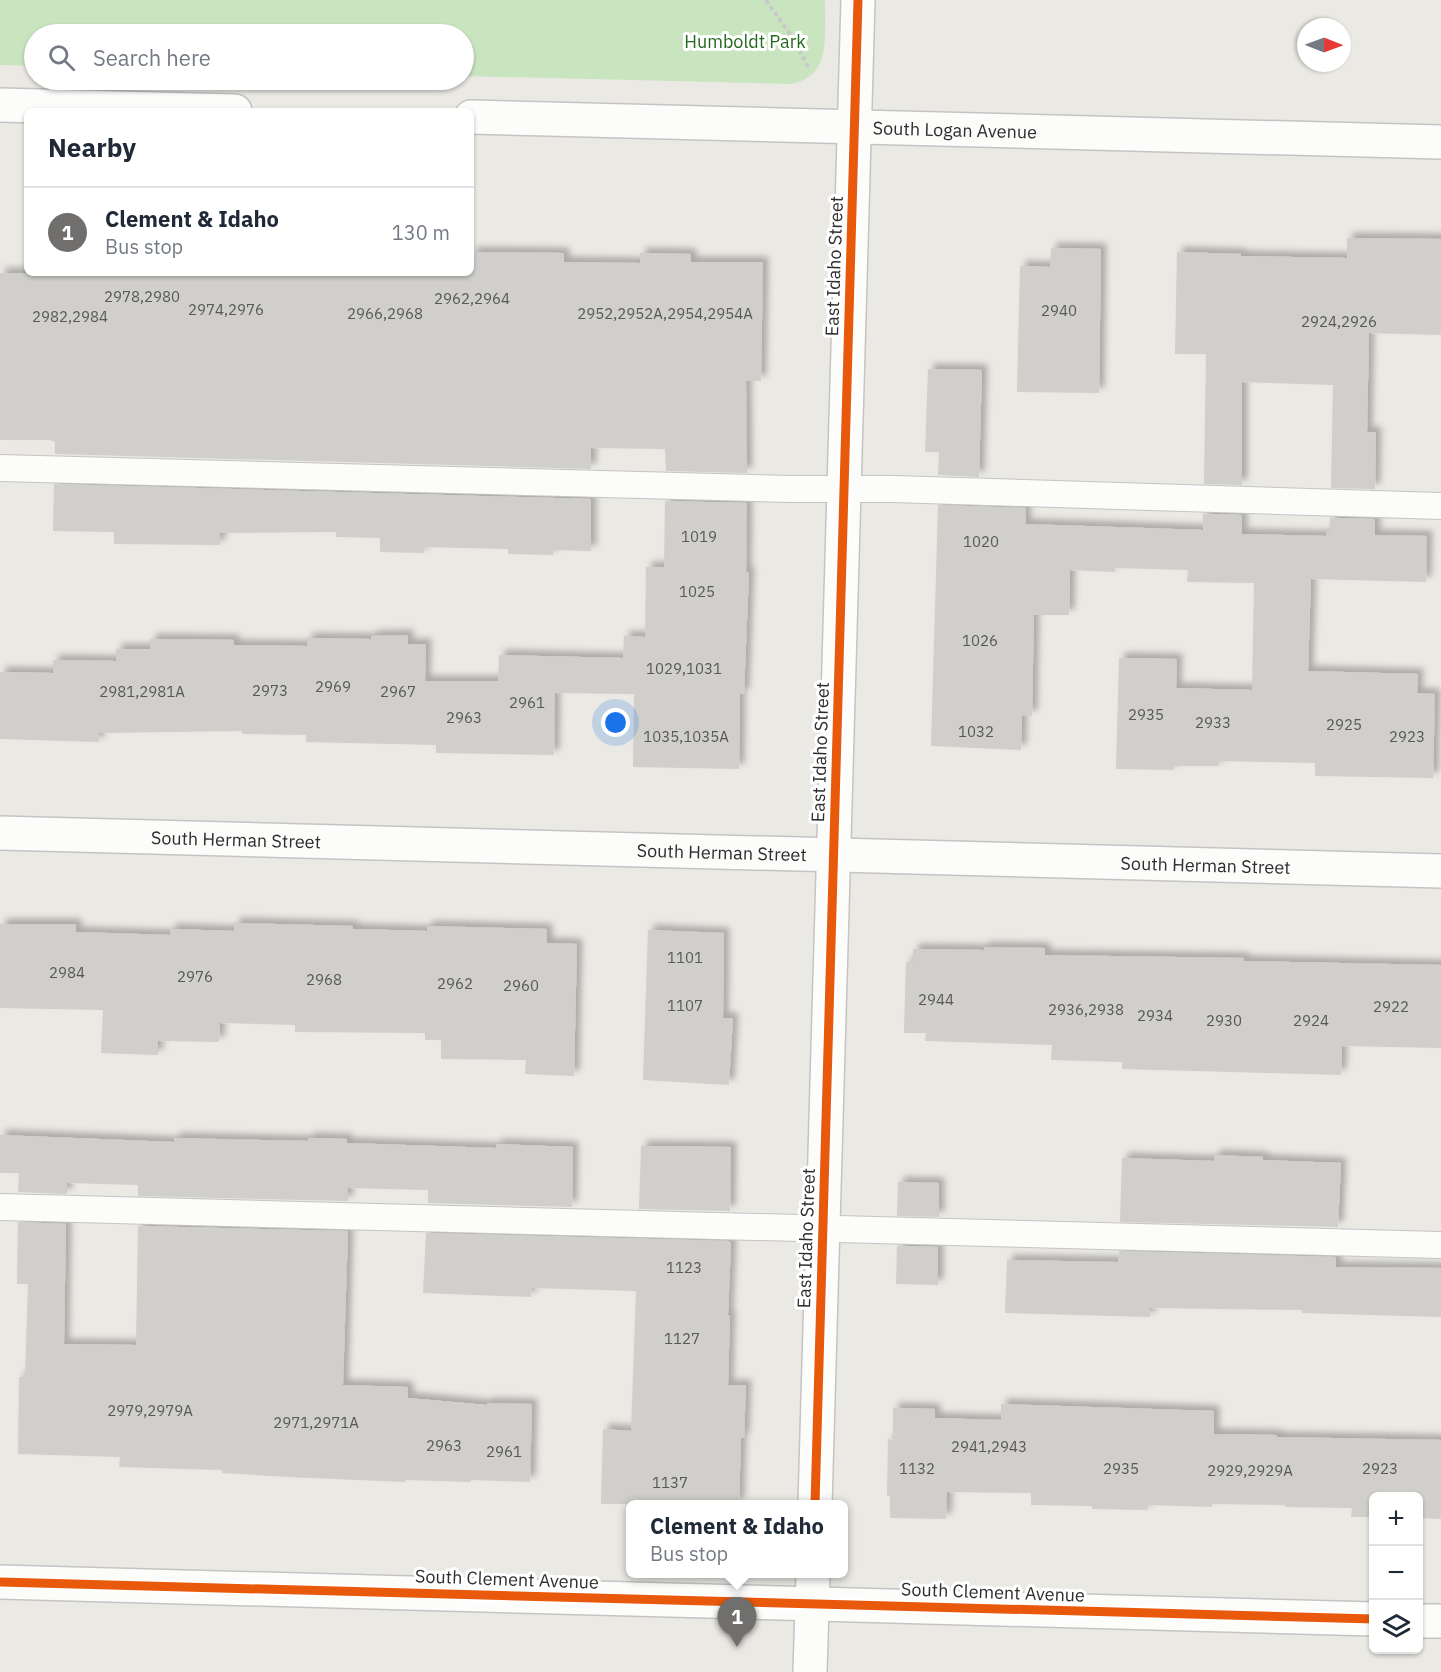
<!DOCTYPE html>
<html lang="en">
<head>
<meta charset="utf-8">
<style>
  :root { --surface:#fff; --page:#f6f6f7; --text:#1f2937; --muted:#747a83; --line:#e0e1e3; --accent:#706f6e }
  body { margin:0; font-family:"IBM Plex Sans",sans-serif; background:var(--page); color:var(--text) }
  .controls { position:absolute; right:18px; bottom:18px; display:grid; overflow:hidden; border-radius:9px; box-shadow:0 2px 4px #0004 }
  .controls button { width:54px; height:54px; display:grid; place-items:center; padding:0; border:0; border-bottom:2px solid var(--line); background:var(--surface); color:var(--text); font:30px sans-serif }
  .compass { position:absolute; left:1297px; top:18px; width:54px; height:54px; border-radius:50%; background:var(--surface); box-shadow:0 2px 4px #0004; rotate:91deg }
  .you { position:absolute; left:616px; top:723px; width:21px; height:21px; margin:-15px; border:4px solid #fff; border-radius:50%; background:#1a73e8; box-shadow:0 0 0 9px #1a73e833 }
  .badge { display:grid; place-items:center; width:39px; height:39px; border-radius:50%; background:var(--accent); color:#fff; font-size:20px; font-weight:700 }
  .pin { position:absolute; translate:-50% -50px; filter:drop-shadow(0 2px 3px #0008) }
  .pin::after { content:''; position:absolute; top:32px; width:21px; height:18px; background:inherit; clip-path:polygon(0 0,100% 0,50% 100%) }
  .popup { position:absolute; left:626px; top:1500px; width:222px; height:78px; box-sizing:border-box; display:grid; place-content:center; border-radius:9px; background:var(--surface); filter:drop-shadow(0 2px 4px #0005); font-size:20px; white-space:nowrap; color:var(--muted) }
  .popup b { font-size:22px; color:var(--text) }
  .popup::after { content:''; position:absolute; left:50%; top:100%; margin-left:-12px; border:12px solid transparent; border-top-color:var(--surface) }
  .list { margin:0; padding:0; list-style:none }
  h2 { display:flex; justify-content:space-between; align-items:center; height:78px; margin:0; padding:0 24px; font-size:26px }
  h2 small { font-size:20px; font-weight:400; color:var(--muted) }
  .list li { display:grid; grid-template-columns:39px 1fr auto; gap:18px; align-items:center; box-sizing:border-box; height:90px; padding:0 24px; border-top:2px solid var(--line) }
  .list b { display:block; font-size:22px; white-space:nowrap }
  .list p { margin:0; font-size:20px; white-space:nowrap; color:var(--muted) }
  .list em { font-size:20px; font-style:normal; color:var(--muted) }
  .icon { flex:none; width:33px; height:33px; fill:none; stroke:currentColor; stroke-width:2; stroke-linecap:round; stroke-linejoin:round }
  .map { position:relative; flex:none; width:1441px; height:1672px; overflow:hidden }
  .search { position:absolute; background:var(--surface); box-shadow:0 2px 4px #0004; left:24px; top:24px; width:450px; height:66px; display:flex; align-items:center; gap:15px; box-sizing:border-box; padding:0 21px; border-radius:33px; color:var(--muted); font-size:22px }
  .panel { position:absolute; background:var(--surface); box-shadow:0 2px 4px #0004; left:24px; top:108px; width:450px; height:168px; border-radius:9px }
  .map>svg:first-child { display:block }
</style>
</head>
<body>
<div class="map">
<svg width="1441" height="1672" viewBox="0 0 1441 1672">
  <defs>
    <filter id="shadow"><feDropShadow dx="5.5" dy="-5.5" stdDeviation="3" flood-color="#0004"/></filter>
  </defs>
  <rect width="100%" height="100%" fill="#ebe9e4"/>
  <path fill="#c9e5bf" d="M0,0H825C824,33 833,78 790,84L464,76V34H34V66L0,65Z"/>
  <g fill="#d0cfcb" filter="url(#shadow)">
    <polygon points="1347,238 1441,239 1441,335 1369,333 1367,432 1376,432 1375,489 1331,488 1333,385 1242,382 1242,485 1204,484 1206,354 1175,354 1177,252 1241,254 1241,256 1347,258"/>
    <polygon points="1051,248 1101,249 1099,393 1017,392 1020,266 1050,267"/>
    <polygon points="471,252 564,253 564,262 640,263 640,253 691,254 691,262 763,262 761,381 746,381 747,473 666,471 665,449 591,448 591,469 55,454 55,442 50,440 0,440 0,273 471,273"/>
    <polygon points="928,369 982,370 979,477 938,475 939,452 925,452"/>
    <polygon points="54,484 591,499 591,551 553,550 553,555 508,554 508,549 424,547 424,553 380,552 380,538 336,537 336,532 220,533 220,545 114,544 114,532 53,531"/>
    <polygon points="665,501 747,503 746,572 749,572 744,694 740,694 739,769 633,767 634,694 555,693 554,755 436,753 436,745 306,742 306,735 242,734 242,731 99,733 99,742 0,739 0,672 53,673 53,660 116,661 116,649 150,649 150,639 234,640 234,645 307,646 307,638 371,639 371,636 408,635 408,644 426,644 425,681 498,681 499,655 623,658 624,636 645,637 646,567 664,567"/>
    <polygon points="938,505 1026,508 1025,524 1116,527 1203,530 1203,514 1242,515 1242,534 1326,536 1326,531 1330,531 1330,518 1375,519 1375,535 1427,536 1426,582 1311,579 1308,671 1418,674 1417,693 1435,694 1433,778 1315,776 1315,763 1219,761 1219,766 1174,766 1174,770 1116,769 1119,658 1177,659 1176,688 1252,690 1254,583 1187,582 1188,570 1115,568 1115,572 1070,570 1069,615 1034,615 1032,716 1022,715 1021,750 931,746"/>
    <polygon points="234,923 353,926 353,929 427,931 427,926 547,929 547,943 577,944 574,1076 525,1074 526,1060 441,1059 441,1040 425,1040 425,1033 295,1032 295,1025 220,1023 219,1042 158,1041 158,1055 101,1053 103,1010 0,1008 0,924 76,924 76,932 170,935 170,929 234,931"/>
    <polygon points="648,930 724,933 723,1018 733,1018 729,1085 643,1080"/>
    <polygon points="984,947 1045,948 1045,955 1244,958 1244,961 1441,965 1441,1048 1342,1046 1341,1075 1122,1069 1122,1062 1051,1060 1052,1045 925,1041 926,1033 904,1033 906,962 913,962 913,949 984,950"/>
    <polygon points="0,1135 174,1142 174,1138 308,1141 308,1138 347,1139 347,1143 496,1148 496,1144 573,1147 572,1207 428,1203 428,1190 348,1188 348,1201 138,1196 138,1185 67,1183 67,1194 18,1192 19,1173 0,1173"/>
    <polygon points="641,1146 731,1147 730,1211 639,1209"/>
    <polygon points="1214,1155 1263,1157 1263,1160 1341,1163 1338,1227 1120,1222 1122,1158 1214,1161"/>
    <polygon points="898,1182 939,1183 939,1217 897,1216"/>
    <polygon points="18,1222 66,1224 64,1344 136,1345 138,1226 348,1231 343,1385 408,1387 408,1398 487,1405 487,1403 532,1404 530,1482 471,1480 471,1482 405,1480 405,1482 288,1477 222,1473 222,1470 119,1467 120,1457 18,1454 19,1377 25,1377 28,1284 17,1284"/>
    <polygon points="426,1233 729,1241 731,1243 728,1315 730,1315 728,1385 746,1385 744,1438 741,1438 739,1504 601,1504 603,1429 631,1431 636,1291 532,1288 531,1297 423,1293"/>
    <polygon points="897,1246 938,1247 938,1285 896,1284"/>
    <polygon points="1119,1251 1336,1257 1336,1267 1441,1268 1441,1317 1302,1313 1302,1310 1150,1308 1150,1317 1005,1313 1007,1260 1118,1262"/>
    <polygon points="1001,1404 1214,1411 1214,1434 1277,1435 1277,1437 1441,1440 1441,1519 1419,1518 1419,1497 1374,1497 1374,1517 1351,1517 1352,1508 1285,1507 1285,1505 1212,1504 1212,1507 1148,1505 1148,1510 1092,1509 1092,1506 1031,1505 1031,1493 947,1492 946,1519 890,1518 890,1496 887,1496 888,1439 893,1440 893,1408 935,1409 935,1418 1001,1420"/>
  </g>
  <g fill="none" stroke-linecap="round" stroke-linejoin="round">
    <g stroke="#c5c4c4" stroke-width="28">
      <g id="service">
        <polyline points="0,468 792,489 893,489 1441,506"/>
        <polyline points="0,1207 1441,1245"/>
      </g>
    </g>
    <g stroke="#c5c4c4" stroke-width="36">
      <g id="minor">
        <polyline points="0,105 235,111"/>
        <path id="s1" d="M471,117L1441,142"/>
        <path id="s2" d="M0,833L1441,871"/>
        <polyline points="815,1504 858,0"/>
        <polyline points="810,1672 813,1574"/>
      </g>
    </g>
    <g stroke="#c5c4c4" stroke-width="36">
      <g id="tertiary">
        <polyline points="0,1582 1374,1619"/>
        <polyline points="1418,1621 1441,1621"/>
      </g>
    </g>
    <polyline stroke="#c9c9c8" stroke-width="4" stroke-dasharray="4.5 3" stroke-linecap="butt" points="766,0 792,37 810,70"/>
    <use href="#service" stroke="#fcfcfb" stroke-width="26"/>
    <use href="#minor" stroke="#fcfcfb" stroke-width="33"/>
    <use href="#tertiary" stroke="#fcfcfb" stroke-width="33"/>
    <g stroke="#fff" stroke-width="13">
      <g id="cycleway">
        <polyline points="815,1504 858,0"/>
        <polyline points="0,1582 1374,1619"/>
      </g>
    </g>
    <use href="#cycleway" stroke="#e8590c" stroke-width="9"/>
  </g>
  <g text-anchor="middle" dominant-baseline="central" stroke-width="6" stroke-linejoin="round" paint-order="stroke">
    <g font-size="15" fill="#585857">
      <text x="142" y="296">2978,2980</text>
      <text x="472" y="298">2962,2964</text>
      <text x="226" y="309">2974,2976</text>
      <text x="1059" y="310">2940</text>
      <text x="385" y="313">2966,2968</text>
      <text x="665" y="313">2952,2952A,2954,2954A</text>
      <text x="70" y="316">2982,2984</text>
      <text x="1339" y="321">2924,2926</text>
      <text x="699" y="536">1019</text>
      <text x="981" y="541">1020</text>
      <text x="697" y="591">1025</text>
      <text x="980" y="640">1026</text>
      <text x="684" y="668">1029,1031</text>
      <text x="333" y="686">2969</text>
      <text x="270" y="690">2973</text>
      <text x="142" y="691">2981,2981A</text>
      <text x="398" y="691">2967</text>
      <text x="527" y="702">2961</text>
      <text x="1146" y="714">2935</text>
      <text x="464" y="717">2963</text>
      <text x="1213" y="722">2933</text>
      <text x="1344" y="724">2925</text>
      <text x="976" y="731">1032</text>
      <text x="686" y="736">1035,1035A</text>
      <text x="1407" y="736">2923</text>
      <text x="685" y="957">1101</text>
      <text x="67" y="972">2984</text>
      <text x="195" y="976">2976</text>
      <text x="324" y="979">2968</text>
      <text x="455" y="983">2962</text>
      <text x="521" y="985">2960</text>
      <text x="936" y="999">2944</text>
      <text x="685" y="1005">1107</text>
      <text x="1391" y="1006">2922</text>
      <text x="1086" y="1009">2936,2938</text>
      <text x="1155" y="1015">2934</text>
      <text x="1224" y="1020">2930</text>
      <text x="1311" y="1020">2924</text>
      <text x="684" y="1267">1123</text>
      <text x="682" y="1338">1127</text>
      <text x="150" y="1410">2979,2979A</text>
      <text x="316" y="1422">2971,2971A</text>
      <text x="444" y="1445">2963</text>
      <text x="989" y="1446">2941,2943</text>
      <text x="504" y="1451">2961</text>
      <text x="917" y="1468">1132</text>
      <text x="1121" y="1468">2935</text>
      <text x="1380" y="1468">2923</text>
      <text x="1250" y="1470">2929,2929A</text>
      <text x="670" y="1482">1137</text>
    </g>
    <g font-size="18" fill="#25691f" stroke="#fff">
      <text x="745" y="41">Humboldt Park</text>
    </g>
    <g font-size="18" fill="#2e2e2e" stroke="#fff">
      <text stroke="none"><textPath href="#s1" startOffset="484">South Logan Avenue</textPath></text>
      <text transform="translate(834 266) rotate(-88)">East Idaho Street</text>
      <text transform="translate(820 752) rotate(-88)">East Idaho Street</text>
      <text stroke="none"><textPath href="#s2" startOffset="236">South Herman Street</textPath></text>
      <text stroke="none"><textPath href="#s2" startOffset="722">South Herman Street</textPath></text>
      <text stroke="none"><textPath href="#s2" startOffset="1206">South Herman Street</textPath></text>
      <text transform="translate(806 1238) rotate(-88)">East Idaho Street</text>
      <text transform="translate(507 1579) rotate(2)">South Clement Avenue</text>
      <text transform="translate(993 1592) rotate(2)">South Clement Avenue</text>
    </g>
  </g>
</svg>
<div class="controls">
<button>+</button>
<button>−</button>
<button><svg class="icon" aria-label="layers" viewBox="0 0 24 24"><path d="M12 4l9 5-9 5-9-5zM3 14l9 5 9-5"/></svg></button>
</div>
<svg class="compass" viewBox="-18 -18 36 36"><path d="M0-13l5 13h-10z" fill="#e53935"/><path d="M0 13l5-13h-10z" fill="#747a83"/></svg>
<div class="you"></div>
<div class="pin badge" style="left:737px;top:1647px">1</div>
<div class="popup"><b>Clement &amp; Idaho</b>Bus stop</div>
<div class="search"><svg class="icon" aria-label="search" viewBox="0 0 24 24"><circle cx="10" cy="10" r="6"/><path d="M15 15l6 6"/></svg>Search here</div>
<section class="panel">
<h2>Nearby<small></small></h2>
<ul class="list">
<li><span class="badge">1</span><div><b>Clement &amp; Idaho</b><p>Bus stop</p></div><em>130 m</em></li>
</ul>
</section>
</div>
</body>
</html>
